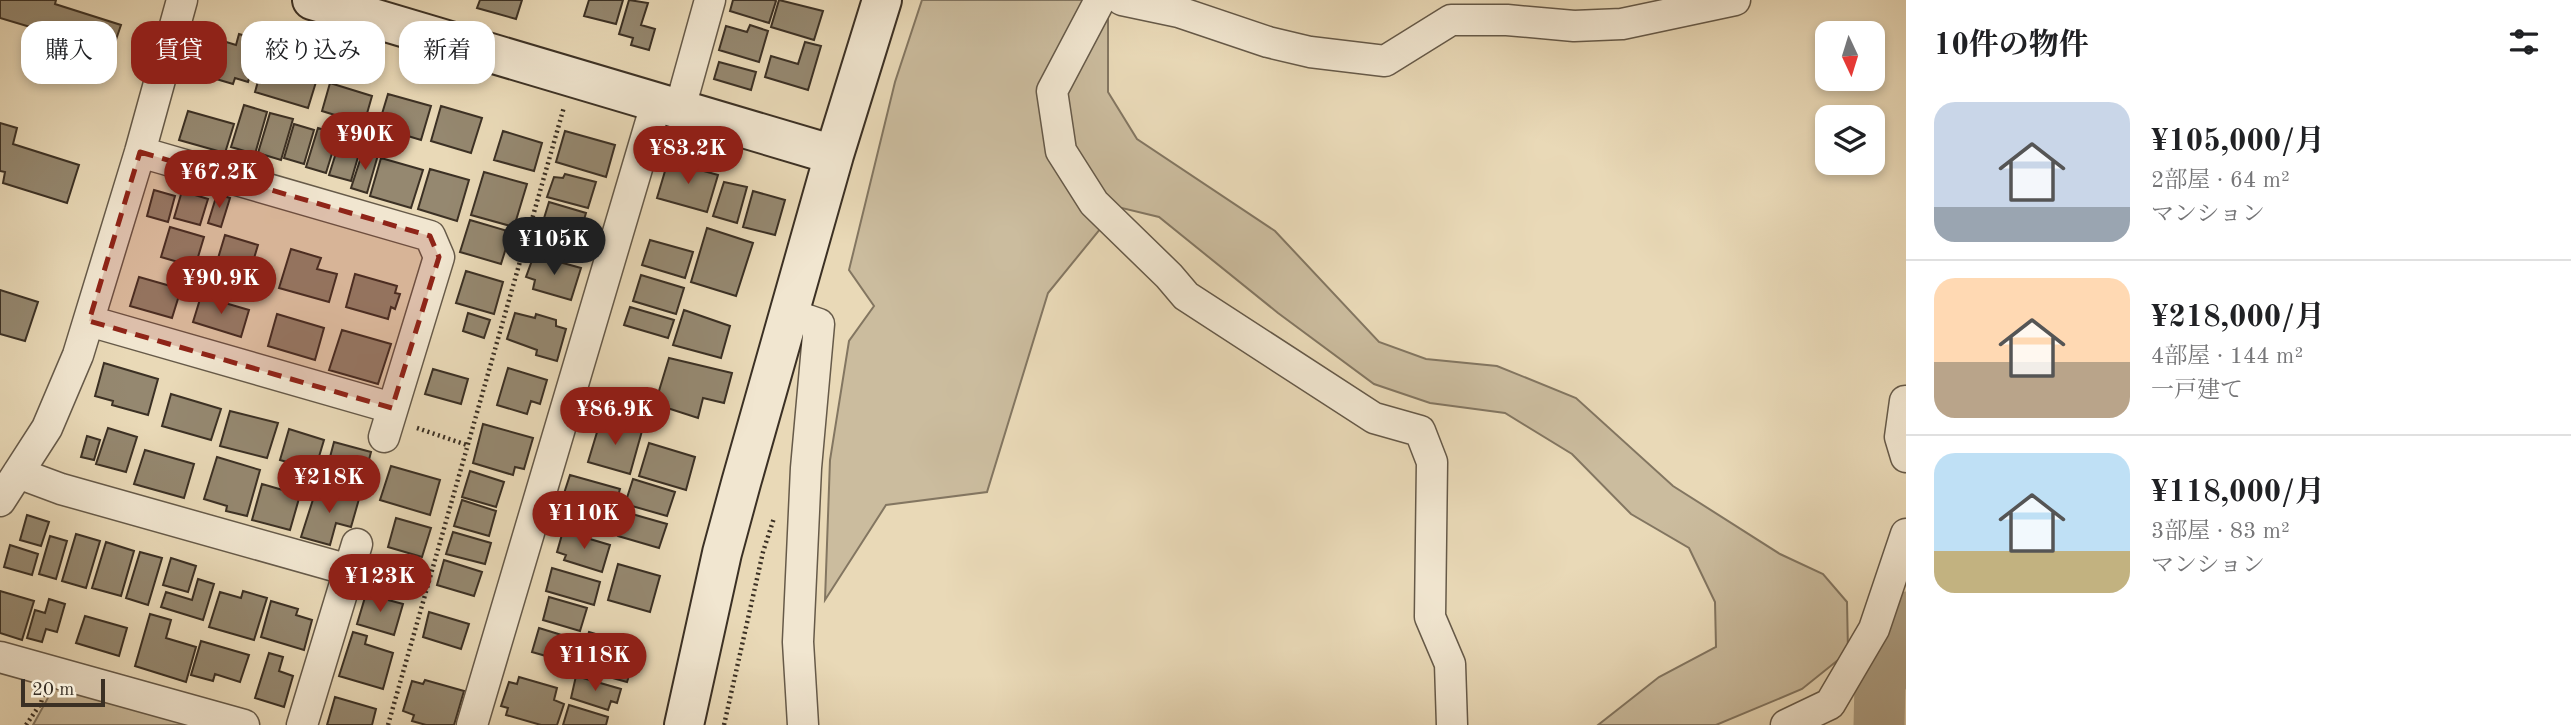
<!DOCTYPE html>
<html lang="ja">
<head>
<meta charset="utf-8">
<style>
	:root { --surface:#fff; --page:#f2f2f2; --text:#202124; --muted:#757577; --line:#e0e0e0; --accent:#8f2418 }
	body { margin:0; font-family:"Old Standard TT","Noto Serif JP",serif; background:var(--page); color:var(--text); height:100vh; display:flex; flex-direction:column; font-size:26px; white-space:nowrap }
	* { box-sizing:border-box; margin:0 }
	p { font-size:23px; color:var(--muted) }
	.icon { flex:none; width:38px; height:38px; fill:none; stroke:currentColor; stroke-width:2; stroke-linecap:round; stroke-linejoin:round }
	.map { position:relative; flex:1; overflow:hidden }
	.sheet { display:flex; flex-direction:column; background:var(--surface); width:665px }
	.sheet>* { flex:none }
	.top-card { position:absolute; left:21px; top:21px; width:665px; height:63px; display:flex; gap:14px }
	.needle { width:46px; rotate:176deg }
	.tools { position:absolute; left:1815px; top:21px; display:grid; gap:14px }
	.tools a { display:grid; place-items:center; width:70px; height:70px; border-radius:14px; background:var(--surface); box-shadow:0 4px 10px #0003; font-size:35px }
	.scale { position:absolute; left:21px; bottom:18px; width:84px; box-sizing:border-box; padding-left:7px; border:4px solid #3b3024; border-top:0; font-size:19px; line-height:24px; white-space:nowrap; color:#3b3024; -webkit-text-stroke:5px #f1e6d0; paint-order:stroke }
	.price { position:absolute; translate:-50% -60px; padding:0 16px; border-radius:24px; background:var(--accent); color:#fff; font-size:23px; line-height:46px; filter:drop-shadow(0 2px 4px #0008) }
	.price::after { content:''; position:absolute; left:50%; top:42px; width:21px; height:16px; margin-left:-10px; background:inherit; clip-path:polygon(0 0,100% 0,50% 100%) }
	.price.on { background:#222; color:#fff }
	ul { padding:0; list-style:none }
	li { display:flex; align-items:center; gap:21px; height:175px; padding:0 28px }
	li+li { border-top:2px solid var(--line) }
	li span { display:grid; place-items:center; flex:none; width:196px; height:140px; border-radius:21px; color:#555 }
	li>.icon { margin-inline-start:auto }
	span .icon { width:84px; height:84px; fill:#fffc; stroke-width:1 }
	li b { font-size:30px }
	h2 { display:flex; justify-content:space-between; align-items:center; height:84px; padding:0 28px; font-size:30px }
	.pill { padding:0 24px; border-radius:21px; background:var(--surface); box-shadow:0 4px 10px #0003; font-size:24px; line-height:63px }
	.pill.on { background:var(--accent); color:#fff }
	main { display:flex; flex:1; min-height:0 }
	.map>svg:first-child { display:block }
</style>
</head>
<body>
<main>
<div class="map">
<svg width="1906" height="725" viewBox="0 0 1906 725">
	<rect width="100%" height="100%" fill="#e9d9b7"/>
	<filter id="stains"><feTurbulence type="fractalNoise" baseFrequency=".00286" numOctaves="4"/><feColorMatrix values="0 0 0 0 .2 0 0 0 0 .09 0 0 0 0 .02 0 0 0 .5 -.17"/></filter>
	<radialGradient id="worn" r=".72"><stop offset=".6" stop-color="#630" stop-opacity="0"/><stop offset="1" stop-color="#630" stop-opacity=".3"/></radialGradient>
	<!-- green -->
	<path fill="#cbbc9e" stroke="#837661" stroke-width="2" d="M922,0H1108V92L1137,139L1275,231L1379,342L1426,359L1497,366L1576,398L1673,486L1780,554L1823,574L1847,602L1848,652L1802,689L1716,725H1598L1659,677L1716,647L1715,602L1689,548L1631,514L1572,454L1505,413L1430,403L1374,384L1278,313L1159,217L1118,207L1048,293L987,492L886,505L825,600L830,460L849,341L874,306L849,270L895,82Z
		M52,684L196,725H33L49,696Z"/>
	<g fill="none" stroke-linecap="round" stroke-linejoin="round">
		<!-- river -->
		<path stroke="#aea085" stroke-width="51" d="M1879,725L1880,685L1906,617"/>
	</g>
	<!-- building -->
	<path fill="#958870" stroke="#3b3024" stroke-width="2" d="M0,0H56L55,4L121,25L108,63L44,43L47,32L0,18Z
		M480,0H522L516,19L477,8Z
		M589,0H623L616,24L584,16Z
		M629,0L648,3L641,25L655,29L649,50L631,45L633,38L619,34Z
		M733,0H774L776,1L769,23L730,11Z
		M779,0L823,11L814,40L771,27Z
		M750,25L768,31L759,62L719,50L726,26L747,32Z
		M200,34L236,45L239,34L260,40L248,82L235,78L233,84L189,71Z
		M805,42L821,46L808,90L765,77L771,56L798,64Z
		M268,46L296,54L290,75L316,82L308,108L255,92Z
		M719,62L756,72L751,90L714,79Z
		M330,83L372,96L364,124L322,111Z
		M388,94L431,106L421,140L378,127Z
		M244,105L267,112L255,154L231,147Z
		M441,106L482,118L471,153L431,141Z
		M188,111L234,124L225,153L179,140Z
		M270,113L293,119L281,160L258,153Z
		M0,123L17,128L13,144L79,165L67,203L3,183L5,172L0,171Z
		M294,124L314,130L304,164L284,158Z
		M318,128L338,134L326,173L306,167Z
		M503,131L542,143L534,171L494,160Z
		M565,131L615,145L606,177L556,162Z
		M342,134L363,140L351,181L329,175Z
		M363,151L378,155L367,193L351,188Z
		M381,158L423,170L411,208L370,196Z
		M668,161L718,175L707,212L657,198Z
		M430,169L469,180L457,221L418,209Z
		M484,172L527,184L514,227L471,215Z
		M565,174L596,182L588,208L547,197L554,177L563,178Z
		M724,182L747,187L737,223L713,216Z
		M154,190L175,196L168,222L147,216Z
		M182,191L208,199L200,225L174,218Z
		M753,191L785,200L775,235L743,227Z
		M217,194L230,198L221,227L208,223Z
		M549,202L586,213L578,239L541,228Z
		M470,220L511,232L501,264L460,252Z
		M170,227L204,237L195,267L161,257Z
		M707,228L753,243L736,296L691,282Z
		M225,235L258,245L249,275L216,265Z
		M650,240L693,252L685,278L642,265Z
		M291,249L321,258L317,269L337,274L329,302L279,288Z
		M534,255L581,268L571,300L533,289L535,280L526,277Z
		M466,271L503,282L494,314L456,303Z
		M355,274L397,286L395,293L400,294L395,309L391,307L388,319L346,307Z
		M641,275L684,288L676,314L633,301Z
		M139,277L181,289L172,318L130,306Z
		M0,290L38,302L25,341L0,334Z
		M201,296L249,310L241,337L193,322Z
		M630,307L674,320L668,338L624,325Z
		M684,310L730,326L721,358L673,345Z
		M468,313L490,320L484,338L463,331Z
		M515,313L535,318L536,314L556,320V326L566,329L557,361L536,355L537,350L507,339Z
		M277,314L324,328L315,360L268,346Z
		M342,330L391,344L378,384L329,370Z
		M669,358L732,373L724,403L703,398L698,418L655,404Z
		M104,363L158,379L148,415L112,405L113,401L95,396Z
		M508,368L547,380L540,404L531,401L527,414L497,405Z
		M433,369L468,379L461,404L425,394Z
		M171,394L221,409L211,440L162,426Z
		M230,411L278,423L267,458L220,446Z
		M601,419L642,431L630,474L588,462Z
		M483,424L533,438L524,469L515,467L513,475L473,463Z
		M108,428L137,437L126,472L96,464Z
		M289,429L324,440L315,470L280,460Z
		M87,436L100,440L94,460L81,457Z
		M334,442L371,452L362,487L325,476Z
		M649,443L695,457L686,490L639,476Z
		M145,450L194,464L184,498L134,484Z
		M217,457L260,470L247,516L226,511L227,506L204,499Z
		M391,466L440,480L430,515L380,500Z
		M470,471L504,482L496,507L462,497Z
		M570,475L620,489L608,530L557,515Z
		M633,479L675,492L667,516L625,504Z
		M262,484L300,495L290,530L252,520Z
		M317,487L359,499L351,527L336,523L330,545L301,537Z
		M462,500L496,511L489,536L454,526Z
		M625,512L667,524L659,548L618,536Z
		M27,515L49,522L41,546L20,540Z
		M396,518L431,528L422,557L388,547Z
		M563,531L610,545L602,572L564,560L566,555L557,552Z
		M453,532L491,543L485,564L446,554Z
		M76,534L100,541L86,588L62,581Z
		M50,536L67,541L56,579L39,574Z
		M106,542L134,551L121,596L92,588Z
		M10,545L38,554L32,575L4,567Z
		M140,552L162,558L148,605L126,598Z
		M384,557L419,567L410,598L375,587Z
		M171,558L196,566L188,592L163,585Z
		M444,560L482,572L474,596L437,585Z
		M618,564L660,576L650,612L608,600Z
		M552,568L600,582L594,605L546,591Z
		M198,579L214,584L203,620L161,607L166,592L192,600Z
		M0,591L34,601L22,640L0,633Z
		M243,591L267,598L254,640L209,627L220,592L241,598Z
		M366,594L403,604L394,635L357,624Z
		M549,597L587,608L580,631L543,620Z
		M49,599L65,604L57,632L46,629L42,642L27,638L35,610L45,613Z
		M271,601L298,609L296,615L312,620L304,650L261,637Z
		M429,612L469,624L461,649L423,637Z
		M150,614L171,620L166,638L196,647L186,682L135,666Z
		M85,616L127,628L119,656L76,643Z
		M539,628L581,641L574,664L532,652Z
		M353,632L367,636L365,644L393,653L383,689L339,676Z
		M589,632L638,647L627,682L577,668Z
		M201,641L249,655L240,682L215,674L213,681L191,675Z
		M269,653L283,657L279,671L293,676L284,707L255,698Z
		M576,676L621,689L617,703L611,701L608,710L571,698Z
		M519,677L557,688L554,700L564,704L557,725H541L506,715L508,708L501,706L509,682L517,684Z
		M425,680L464,691L454,725H426L412,721L414,715L403,711L412,681L423,684Z
		M335,697L376,709L372,725H327Z
		M569,705L608,717L606,725H563Z"/>
	<g fill="none" stroke-linecap="round" stroke-linejoin="round">
		<defs>
			<path id="street" d="M1100,0L1052,91L1061,151L1094,203L1169,276L1186,296L1374,418L1420,431L1432,462L1430,617L1450,664L1452,725
				M1122,0L1179,12L1268,42L1310,52L1385,61L1451,20H1507L1574,26L1622,24L1735,0
				M680,108L710,0
				M140,152L430,236L439,257L384,437
				M790,314L819,324L806,468L798,642L803,725
				M89,321L392,408
				M1905,401L1900,437L1906,457
				M18,473L61,489L349,570
				M0,501L47,428L78,355L140,152L182,0
				M0,657L244,725
				M302,725L357,544
				M472,725L657,101
				M1786,725L1830,704L1874,629L1906,534"/>
			<path id="secondary" d="M312,0L834,155
				M684,725L722,553L741,483L834,155L882,0"/>
		</defs>
		<!-- street casing -->
		<use href="#street" stroke="#665a49" stroke-width="33"/>
		<!-- secondary casing -->
		<use href="#secondary" stroke="#3b3024" stroke-width="42"/>
		<!-- path -->
		<path stroke="#3b3024" stroke-width="4.5" stroke-dasharray="2 3.5" stroke-linecap="butt" d="M417,428L467,445
			M26,725L41,703L43,695
			M388,725L564,107
			M724,725L763,552L774,518"/>
		<!-- street -->
		<use href="#street" stroke="#f1e6d0" stroke-width="30"/>
		<!-- secondary -->
		<use href="#secondary" stroke="#f1e6d0" stroke-width="38"/>
	</g>
	<!-- marked area -->
	<path fill="#8f2418" fill-opacity="0.2" stroke="#8f2418" stroke-width="5" stroke-dasharray="14 9" stroke-linejoin="round" d="M140,152L430,236L439,257L392,408L89,321Z"/>
	<rect width="100%" height="100%" filter="url(#stains)"/>
	<rect width="100%" height="100%" fill="url(#worn)"/>
</svg>
<div class="tools">
<a><svg class="needle" viewBox="-14 -14 28 28"><path d="M0-13l5 13h-10z" fill="#e53935"/><path d="M0 13l5-13h-10z" fill="#757577"/></svg></a>
<a><svg class="icon" aria-label="layers" viewBox="0 0 24 24"><path d="M12 4l9 5-9 5-9-5zM3 14l9 5 9-5"/></svg></a>
</div>
<div class="scale">20 m</div>
<b class="price" style="left:365px;top:172px">¥90K</b>
<b class="price" style="left:688px;top:186px">¥83.2K</b>
<b class="price" style="left:219px;top:210px">¥67.2K</b>
<b class="price on" style="left:554px;top:277px">¥105K</b>
<b class="price" style="left:221px;top:316px">¥90.9K</b>
<b class="price" style="left:615px;top:447px">¥86.9K</b>
<b class="price" style="left:329px;top:515px">¥218K</b>
<b class="price" style="left:584px;top:551px">¥110K</b>
<b class="price" style="left:380px;top:614px">¥123K</b>
<b class="price" style="left:595px;top:693px">¥118K</b>
<div class="top-card">
<a class="pill">購入</a>
<a class="pill on">賃貸</a>
<a class="pill">絞り込み</a>
<a class="pill">新着</a>
</div>
</div>
<section class="sheet">
<h2>10件の物件<svg class="icon" aria-label="filters" viewBox="0 0 24 24"><path d="M4 7h16M4 17h16"/><circle cx="9" cy="7" r="2"/><circle cx="15" cy="17" r="2"/></svg></h2>
<ul>
<li><span style="background:linear-gradient(#c9d6e8 75%,#9aa5b1 0)"><svg class="icon" aria-label="home" viewBox="0 0 24 24"><path d="M3 11l9-7 9 7M6 9v11h12V9"/></svg></span><div><b>¥105,000/月</b><p>2部屋 · 64 m²</p><p>マンション</p></div></li>
<li><span style="background:linear-gradient(#ffd9b3 60%,#b9a48a 0)"><svg class="icon" aria-label="home" viewBox="0 0 24 24"><path d="M3 11l9-7 9 7M6 9v11h12V9"/></svg></span><div><b>¥218,000/月</b><p>4部屋 · 144 m²</p><p>一戸建て</p></div></li>
<li><span style="background:linear-gradient(#bfe0f5 70%,#c2b280 0)"><svg class="icon" aria-label="home" viewBox="0 0 24 24"><path d="M3 11l9-7 9 7M6 9v11h12V9"/></svg></span><div><b>¥118,000/月</b><p>3部屋 · 83 m²</p><p>マンション</p></div></li>
</ul>
</section>
</main>
</body>
</html>
